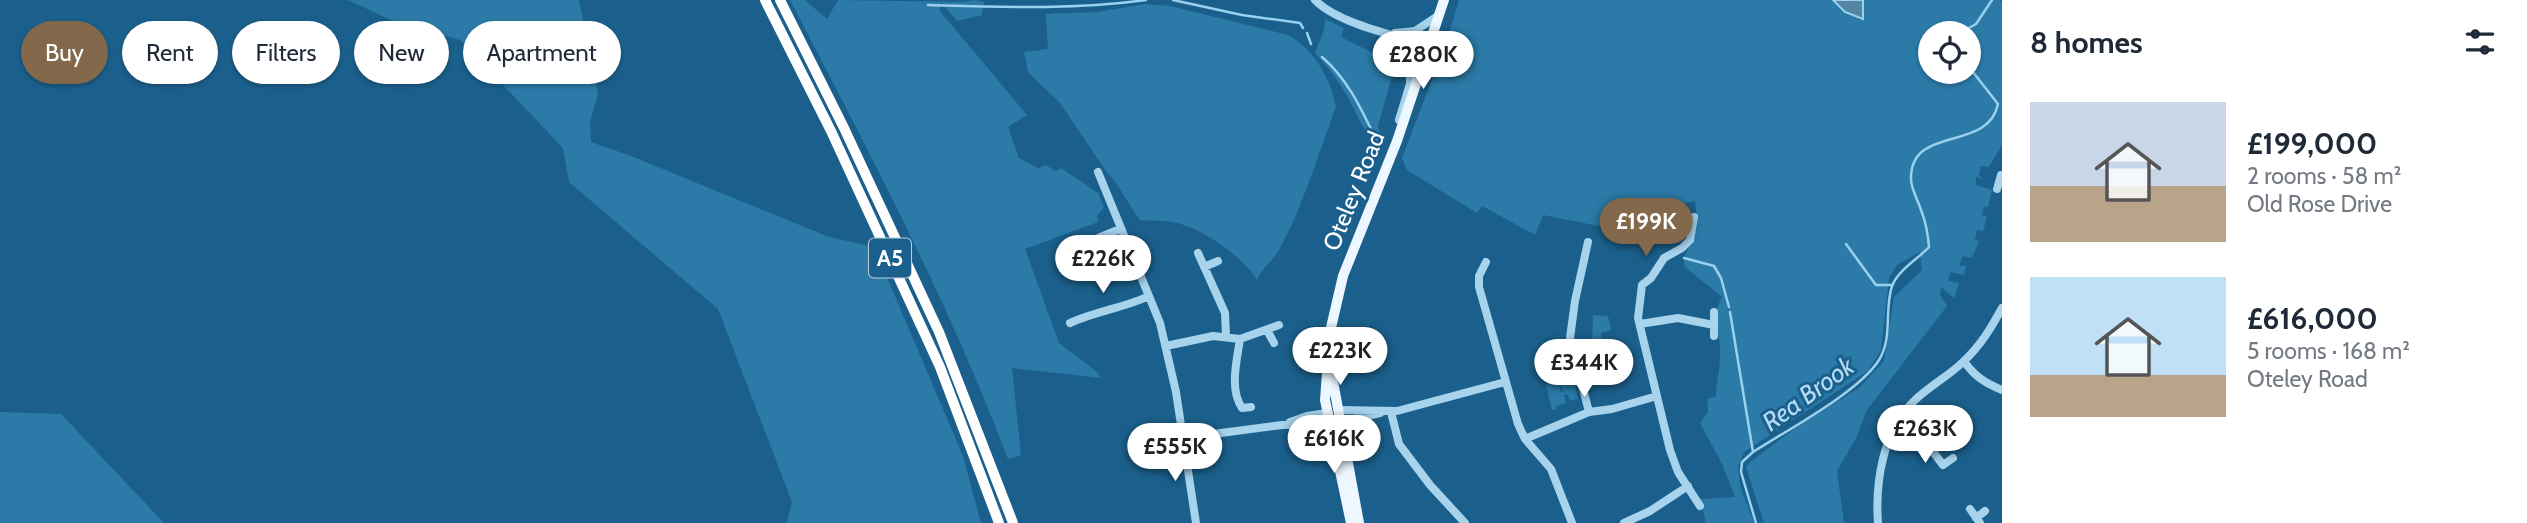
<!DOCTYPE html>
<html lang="en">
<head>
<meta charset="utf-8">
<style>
	:root { --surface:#fff; --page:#f6f6f7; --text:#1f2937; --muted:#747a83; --accent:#83684b }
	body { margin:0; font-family:Cabin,sans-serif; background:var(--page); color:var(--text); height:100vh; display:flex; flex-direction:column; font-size:26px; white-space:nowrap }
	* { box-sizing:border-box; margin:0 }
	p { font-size:23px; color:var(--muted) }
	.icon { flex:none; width:38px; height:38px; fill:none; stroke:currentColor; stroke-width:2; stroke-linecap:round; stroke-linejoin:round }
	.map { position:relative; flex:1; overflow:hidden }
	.side { display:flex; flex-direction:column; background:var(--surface); width:525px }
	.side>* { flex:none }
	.top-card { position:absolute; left:21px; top:21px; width:665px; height:63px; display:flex; gap:14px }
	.tools { position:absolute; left:1918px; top:21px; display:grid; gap:14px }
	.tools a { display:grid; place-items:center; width:63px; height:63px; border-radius:50%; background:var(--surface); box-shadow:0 2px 5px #0004; font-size:35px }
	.price { position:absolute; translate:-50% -60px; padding:0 16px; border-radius:24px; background:#fff; color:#222; font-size:23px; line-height:46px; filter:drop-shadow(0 2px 4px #0008) }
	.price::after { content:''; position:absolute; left:50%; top:42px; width:21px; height:16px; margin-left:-10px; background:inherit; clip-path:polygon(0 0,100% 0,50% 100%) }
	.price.on { background:var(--accent); color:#fff }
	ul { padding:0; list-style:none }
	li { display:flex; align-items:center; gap:21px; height:175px; padding:0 28px }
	li span { display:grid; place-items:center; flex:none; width:196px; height:140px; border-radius:0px; color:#555 }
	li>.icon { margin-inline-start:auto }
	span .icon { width:84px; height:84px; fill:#fffc; stroke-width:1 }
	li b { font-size:30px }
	h2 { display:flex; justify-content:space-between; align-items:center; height:84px; padding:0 28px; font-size:30px }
	.tag { padding:0 24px; border-radius:32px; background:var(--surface); box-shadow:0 2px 5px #0004; font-size:24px; line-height:63px }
	.tag.on { background:var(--accent); color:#fff }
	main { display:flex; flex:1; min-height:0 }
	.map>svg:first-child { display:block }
</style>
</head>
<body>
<main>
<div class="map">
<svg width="2002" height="523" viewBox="0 0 2002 523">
	<rect width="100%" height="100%" fill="#1b608c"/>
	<!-- green -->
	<path fill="#2b7aa8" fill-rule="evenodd" d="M348,0H579L598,94L590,122L591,142L631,156L829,237L874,247L963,456L981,523H787L792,502L718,309L569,182L563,148L460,40L391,20Z
		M790,0H805L827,19L838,0L963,2L975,0L984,2L982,15L957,21L941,2L939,10L1027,115L1008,127L1019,158L1038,168L1046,165L1055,171L1061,168L1098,193L1104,208L1097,215L1098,222L1025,249L1059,343L1096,371L1101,378L1012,368L1021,455L1008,459C948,300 868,150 790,0Z
		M1459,0H2000L2002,2V145C1997,153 1992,162 1989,167L1981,166L1979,175L1984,179L1976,177V185L1992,190L1988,207L1984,206L1982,215L1987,217L1983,231L1977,230L1975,240L1979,241L1972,258L1963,256L1959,266H1966L1964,275L1950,272L1948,281L1959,283L1954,298L1941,287L1940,295L1947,306L1867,410L1856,438L1837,471L1844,523H1764L1746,467L1750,462L1798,426L1859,388L1884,361L1894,297L1922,270L1920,252L1897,265L1889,278L1881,350L1868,371L1744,452L1738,467L1740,486L1754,523H1706L1700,499L1735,497L1722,464L1700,423L1708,412L1707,399L1716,396C1716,383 1720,370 1720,357C1722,337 1710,317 1722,297L1685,267C1681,253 1692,247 1694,235C1697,223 1697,212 1695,201L1658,210L1639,234L1543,215L1535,235L1482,206L1477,213L1407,170L1402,158L1446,43ZM1930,33H1969V72H1930Z
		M1145,4L1170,6L1288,35C1313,48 1332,80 1336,107C1319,152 1302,209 1279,250C1272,262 1263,266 1257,280C1243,256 1200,227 1173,222C1162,220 1150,221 1140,220C1132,210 1115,178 1108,174L1060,103L1028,72L1024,52L1048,49L1046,14L1098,12Z
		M1325,19L1344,28L1341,37L1383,58L1391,65L1392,76L1378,126L1384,142L1380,151C1363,134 1356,109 1343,89C1335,76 1325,64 1315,53L1324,30Z
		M1593,315L1608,316L1611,330L1601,333V344L1592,347Z
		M1574,377L1578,399L1570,401L1568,395H1564L1566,403L1556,406V409L1552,410L1546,385L1558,382L1561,392L1567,390L1562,391L1559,381Z
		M0,412L61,414L164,523H0Z"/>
	<!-- water -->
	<path fill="#5485a3" stroke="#9ad1ef" stroke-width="2" d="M1833,0H1863V19L1845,12Z"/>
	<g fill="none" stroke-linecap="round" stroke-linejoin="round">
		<!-- stream -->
		<path stroke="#9ad1ef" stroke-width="2.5" d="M1173,0L1242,15L1300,23L1303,28
			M928,5C1000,7 1074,10 1146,0
			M1307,33L1311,44
			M1960,33L1976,24L1992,0
			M1322,57C1350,81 1364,115 1380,148
			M1846,244L1876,285H1892
			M1684,258L1714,266L1721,278L1729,307
			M1730,312L1753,452
			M1756,523L1741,472L1742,462L1753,452C1787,430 1859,392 1879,360C1893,337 1884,310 1892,286C1898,270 1918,259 1929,247C1928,235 1926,222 1921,210C1918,200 1911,189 1911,179C1910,124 1988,153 1998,104L1969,67"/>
		<!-- minor -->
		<path stroke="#a7d3ed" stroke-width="8" d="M1315,0C1338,24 1398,36 1429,46
			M1395,33L1415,31L1439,15
			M1401,45L1427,55
			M1399,120L1410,84V73L1401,46
			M1098,172L1160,323L1176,392L1196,523
			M1997,189L2001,175
			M1694,217L1690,240L1682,248L1664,258L1651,278L1642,285L1638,318L1670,450L1678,472L1700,506
			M1588,242L1575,301L1570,338L1589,412
			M1198,253L1225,313L1226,336
			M1486,262L1479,276V287L1518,424L1525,439L1551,469L1572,523
			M1204,267L1218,261
			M1079,272L1073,255L1076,247L1120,229
			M1070,323C1096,311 1124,308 1149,296
			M1640,324L1678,318L1714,325
			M1267,330L1274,343
			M1714,336V312
			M1240,339C1237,360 1229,389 1242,408L1251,407
			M1166,346L1213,336L1240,339L1279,325
			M1964,361C1974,376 1985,383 2002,390
			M1338,410L1397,411L1505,382
			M1391,412L1399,444L1430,485L1465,523
			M1900,420L1919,433L1943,465L1953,458
			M1290,422L1307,416L1327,413
			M1342,422L1380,413
			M1183,438L1282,425L1329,424
			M1525,439L1589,412L1612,409L1657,396
			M1970,509L1980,523
			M1976,518L1985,511
			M1624,523L1650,511L1688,486
			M1878,523C1875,482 1883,432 1913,402C1929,386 1949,376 1964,361C1981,345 1991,328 2002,308"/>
		<!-- major -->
		<path stroke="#edf7ff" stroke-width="10" d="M1330,365L1359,523
			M1351,523L1325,400L1330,332L1343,276L1397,141L1444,0"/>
		<!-- highway -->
		<path stroke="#fff" stroke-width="10" d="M765,0L831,131L940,367L999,523
			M780,0L844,128L939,332L1013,523"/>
	</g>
	<g text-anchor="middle" stroke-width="6" stroke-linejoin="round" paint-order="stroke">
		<!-- shield labels -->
		<rect fill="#1b608c" stroke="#bbcfdc" stroke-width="2" x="869" y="238.5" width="42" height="39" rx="5"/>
		<g font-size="23" font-weight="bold" fill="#fff">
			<text x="890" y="266">A5</text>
		</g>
		<!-- street labels -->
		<g font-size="24" fill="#fff" stroke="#1b608c">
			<text transform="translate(1354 191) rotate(-68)" y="8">Oteley Road</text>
		</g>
		<!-- water labels -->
		<g font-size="26" font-style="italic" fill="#b3dcf4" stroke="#1b608c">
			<text transform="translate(1808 394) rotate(-36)" y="9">Rea Brook</text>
		</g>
	</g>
</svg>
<div class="tools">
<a><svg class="icon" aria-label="locate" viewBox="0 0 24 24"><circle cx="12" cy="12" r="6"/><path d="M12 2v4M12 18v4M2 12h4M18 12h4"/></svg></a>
</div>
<b class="price" style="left:1423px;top:91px">£280K</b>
<b class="price on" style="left:1646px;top:258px">£199K</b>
<b class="price" style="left:1103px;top:295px">£226K</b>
<b class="price" style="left:1340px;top:387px">£223K</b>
<b class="price" style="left:1584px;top:399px">£344K</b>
<b class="price" style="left:1925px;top:465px">£263K</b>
<b class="price" style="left:1334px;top:475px">£616K</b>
<b class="price" style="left:1175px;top:483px">£555K</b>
<div class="top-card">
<a class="tag on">Buy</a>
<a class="tag">Rent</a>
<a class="tag">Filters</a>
<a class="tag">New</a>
<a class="tag">Apartment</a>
</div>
</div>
<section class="side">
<h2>8 homes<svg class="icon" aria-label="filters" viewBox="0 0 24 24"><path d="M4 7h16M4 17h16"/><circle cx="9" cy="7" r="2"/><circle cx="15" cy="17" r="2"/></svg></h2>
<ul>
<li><span style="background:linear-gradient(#c9d6e8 60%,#b9a48a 0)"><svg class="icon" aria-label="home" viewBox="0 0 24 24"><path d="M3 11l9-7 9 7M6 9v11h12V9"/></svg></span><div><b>£199,000</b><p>2 rooms · 58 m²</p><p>Old Rose Drive</p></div></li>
<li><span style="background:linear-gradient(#bfe0f5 70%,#b9a48a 0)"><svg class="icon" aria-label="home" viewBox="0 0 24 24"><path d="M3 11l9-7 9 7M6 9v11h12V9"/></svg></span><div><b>£616,000</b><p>5 rooms · 168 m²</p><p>Oteley Road</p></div></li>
</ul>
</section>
</main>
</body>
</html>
